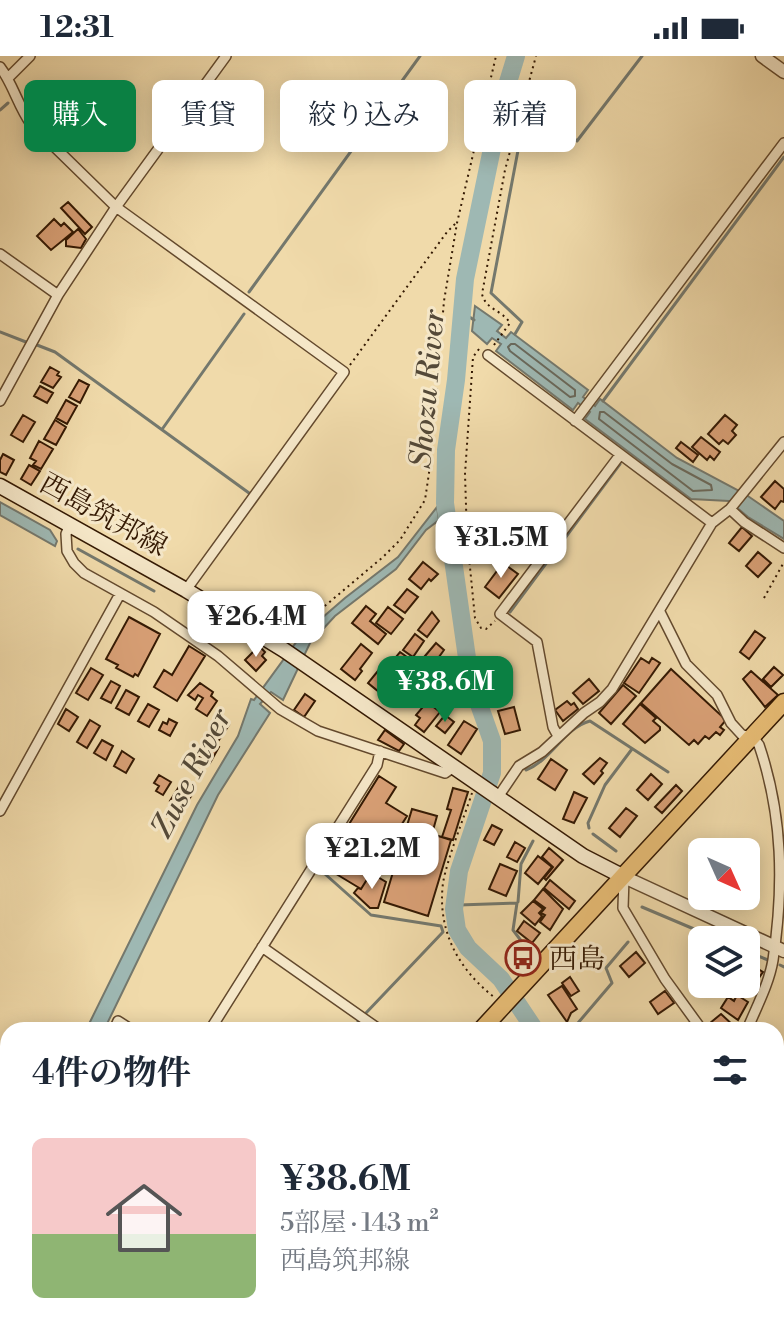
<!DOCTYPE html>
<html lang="ja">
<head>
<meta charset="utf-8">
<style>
	:root { --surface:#fff; --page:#f6f6f7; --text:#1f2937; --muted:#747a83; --accent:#0b8043 }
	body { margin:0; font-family:"Libre Bodoni","Noto Serif JP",serif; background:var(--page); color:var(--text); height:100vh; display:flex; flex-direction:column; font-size:30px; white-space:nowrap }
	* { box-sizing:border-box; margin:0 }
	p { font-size:26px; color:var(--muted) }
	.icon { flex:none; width:44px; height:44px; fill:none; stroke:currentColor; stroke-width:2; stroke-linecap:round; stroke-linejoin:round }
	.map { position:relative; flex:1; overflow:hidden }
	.panel { position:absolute; left:0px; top:966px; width:784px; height:314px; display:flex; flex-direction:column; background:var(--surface); border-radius:24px 24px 0 0; box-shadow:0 4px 20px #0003 }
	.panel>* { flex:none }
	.top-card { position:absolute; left:24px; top:24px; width:736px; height:72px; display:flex; gap:16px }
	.needle { width:52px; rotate:135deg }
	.buttons { position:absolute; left:688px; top:782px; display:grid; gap:16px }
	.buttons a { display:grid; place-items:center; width:72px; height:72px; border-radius:12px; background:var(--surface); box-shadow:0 4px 20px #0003; font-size:40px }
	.price { position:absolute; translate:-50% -68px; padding:0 18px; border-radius:16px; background:#fff; color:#222; font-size:26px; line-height:52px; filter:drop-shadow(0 2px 4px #0008) }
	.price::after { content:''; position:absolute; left:50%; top:48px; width:24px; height:18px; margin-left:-12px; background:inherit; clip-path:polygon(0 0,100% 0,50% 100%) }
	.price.selected { background:var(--accent); color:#fff }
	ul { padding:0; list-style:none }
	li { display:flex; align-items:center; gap:24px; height:200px; padding:0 32px }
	li span { display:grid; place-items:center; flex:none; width:224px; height:160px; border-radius:12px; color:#555 }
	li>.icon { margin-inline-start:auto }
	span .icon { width:96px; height:96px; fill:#fffc; stroke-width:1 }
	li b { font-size:34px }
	h2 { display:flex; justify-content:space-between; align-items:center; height:96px; padding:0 32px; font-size:34px }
	.pill { padding:0 28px; border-radius:12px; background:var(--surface); box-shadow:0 4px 20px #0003; font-size:28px; line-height:72px }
	.pill.selected { background:var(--accent); color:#fff }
	.status { display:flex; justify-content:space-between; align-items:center; height:56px; padding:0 40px; background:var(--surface); direction:ltr }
	.status svg { height:22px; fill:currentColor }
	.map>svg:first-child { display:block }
</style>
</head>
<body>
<div class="status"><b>12:31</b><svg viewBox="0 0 49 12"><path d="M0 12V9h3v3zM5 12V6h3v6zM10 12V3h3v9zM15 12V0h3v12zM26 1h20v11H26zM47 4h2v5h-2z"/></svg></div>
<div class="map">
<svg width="784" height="1279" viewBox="0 0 784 1279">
	<rect width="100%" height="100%" fill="#f0daaa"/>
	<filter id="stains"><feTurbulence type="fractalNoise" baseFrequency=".0025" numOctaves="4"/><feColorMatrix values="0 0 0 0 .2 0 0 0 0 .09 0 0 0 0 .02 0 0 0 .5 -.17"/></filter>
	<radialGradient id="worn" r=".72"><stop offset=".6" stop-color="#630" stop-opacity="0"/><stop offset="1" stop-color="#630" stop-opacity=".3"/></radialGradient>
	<!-- water -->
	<path fill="#9eb8b3" stroke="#74786d" stroke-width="2" d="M475,250L502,269L497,275L506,282L511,276L588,334L583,341L595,350L600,343L677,402L745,438L784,465V483L748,461L729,445L691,443L585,363L590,356L578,347L573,354L496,295L501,288L492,282L487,288L472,275Z
		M0,446L50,474L57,485L55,490L0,459Z
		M437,451L439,464L426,474L396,513L335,560L310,587L283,644L271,636L260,648L270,657L218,739L104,974H86L197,749L238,680L251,643L254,644L300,581L345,542L398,501Z"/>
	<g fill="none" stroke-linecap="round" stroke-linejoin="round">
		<!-- shore -->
		<path stroke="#69685b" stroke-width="2" d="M511,288H515L575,334V340L570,341L510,295L508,291Z
			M600,356H604L672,408L711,429L712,434L693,435L599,363Z"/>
		<!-- stream -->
		<path stroke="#74786d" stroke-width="3" d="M0,54L8,47
			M249,236L420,0
			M462,256L474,264
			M0,276L26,286
			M515,278L522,266L491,237L527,47L577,85L642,0
			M37,289L55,296L249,437
			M603,345L784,101
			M163,372L244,258
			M78,493L154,535
			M510,556L620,408
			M526,714C552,704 564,672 590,665L668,716
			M589,772L588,767L605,729L632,693
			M593,778L616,795
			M316,810L371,859L441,870L443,876L365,958
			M518,846L521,808L533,785
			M642,851L720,884
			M454,853L459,849L517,847L513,874L528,894
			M746,895L768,904
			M780,909L784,911
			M351,974L359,965
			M572,974L612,927L606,912L628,886
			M0,998L8,1003
			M776,1137L784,1143
			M776,1261L784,1253
			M760,1276L764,1272"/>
		<!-- river -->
		<path stroke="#9eb8b3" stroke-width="18" d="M516,0L501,49L465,223L456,324L446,394L445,447L470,623L492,685V717L459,815L454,853L457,874L468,892L501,923L535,974
			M722,1272L727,1279"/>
	</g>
	<!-- building -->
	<path fill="#d9a076" stroke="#341903" stroke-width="2" d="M72,41L86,55L78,63L69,55L67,57L61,51Z
		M68,146L92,171L85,178L61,152Z
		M54,163L61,170L64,167L73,176L51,194L37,180Z
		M78,173L86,183L81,192L66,190V184Z
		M50,311L59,316L57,319L61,321L53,332L41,326Z
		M79,324L89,329L80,347L69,341Z
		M40,330L53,337L47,347L34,340Z
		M66,344L77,350L67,368L56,362Z
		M23,359L35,366L23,386L11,379Z
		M725,359L737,369L732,375L736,379L728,388L723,384L719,388L708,378Z
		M55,364L66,371L56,389L44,383Z
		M701,381L720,396L714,404L710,400L707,404L692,391Z
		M39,385L53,393L41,413L33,409L36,405L30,402Z
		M681,386L698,399L693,406L676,392Z
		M3,398L14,404L6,419L0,416V404Z
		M29,409L40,415L31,429L21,423Z
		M775,425L784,433V446L781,445L775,453L761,441Z
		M742,471L752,480L739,495L729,487Z
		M508,486L525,500L521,505L518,503L516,506L501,494Z
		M758,496L771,507L758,521L746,510Z
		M423,506L438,518L431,525L429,523L421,533L409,523Z
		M503,507L518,518L499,542L485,531Z
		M407,533L418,541L405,557L394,549Z
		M366,550L376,558L370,565L386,578L378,588L352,567Z
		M388,551L403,563L391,578L376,567Z
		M432,556L439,565L427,581L418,574Z
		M129,561L160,578L138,620L135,618L133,621L116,612L118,609L106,603Z
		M755,575L765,582L749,603L740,596Z
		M415,578L424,585L413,601L403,594Z
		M436,587L444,594L439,601L442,604L437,610L425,600Z
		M361,588L372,597L360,613L362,615L355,624L341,613Z
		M189,590L205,600L177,645L154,631L164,614L172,619Z
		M259,590L265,596L262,600L266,604L256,615L245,604Z
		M400,596L411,604L402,615L391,607Z
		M641,602L649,607L652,602L660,607L639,637L624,627Z
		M382,610L398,623L384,640L368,627Z
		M418,611L428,619L419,630L409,621Z
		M774,611L783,619L771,631L763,623Z
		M91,612L103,619L88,644L76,637Z
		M671,613L726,664L720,671L724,674L720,679L716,676L709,683L705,680L698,688L694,684L689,689L641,647Z
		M751,615L778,639L765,651L743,623Z
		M447,623L457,631L443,647L434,639Z
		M589,623L599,635L583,648L573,637Z
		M111,625L120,630L111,647L101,642Z
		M200,627L213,636L211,640L217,645L207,660L196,653L203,642L198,639L195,644L188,639Z
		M623,629L636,640L611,668L599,657Z
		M126,634L139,641L129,659L116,652Z
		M305,638L315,645L304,661L294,654Z
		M567,645L571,649L574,647L578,653L563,665L555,654Z
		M427,646L440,656L424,676L415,669L420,662L416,659Z
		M148,648L159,654L149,671L138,665Z
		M640,648L656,662L653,665L660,671V674L645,687L623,668Z
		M514,651L520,674L505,678L498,655Z
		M66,653L78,661L69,675L58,668Z
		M445,659L454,666L445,677L436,670Z
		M217,662L229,669L219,684L208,677Z
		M169,663L177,667L170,680L159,674L163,666L167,668Z
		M90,664L100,670L87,692L77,686Z
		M464,665L477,673L461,698L448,689Z
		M385,674L404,688L399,695L378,684Z
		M102,684L113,690L106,704L94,697Z
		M206,684L219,691L210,707L196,699Z
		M122,695L134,703L126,717L114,710Z
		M600,702L607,707L601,715L603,717L594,728L583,718Z
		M551,703L567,714L555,734L538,723Z
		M651,718L662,728L648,744L637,734Z
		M159,719L171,726L163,739L156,735L159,730L154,727Z
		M379,720L396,731L386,747L407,760L361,833L323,810Z
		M180,729L193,737L183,753L170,745Z
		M676,729L682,735L662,757L655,751Z
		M453,732L468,736L453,784L442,781L451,754L447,753Z
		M574,736L587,742L574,767L563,763Z
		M626,752L637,760L620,781L609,772Z
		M412,753L437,760L432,778L451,784L428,860L384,846Z
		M492,769L502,774L494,789L484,784Z
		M515,786L525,792L517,806L507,801Z
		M549,792L563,804L546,824L544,822L553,811L542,801Z
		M538,800L552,811L538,828L525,817Z
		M500,808L517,815L506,840L489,833Z
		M371,817L386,826L378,852H370L354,837L358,832L361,833Z
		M550,824L575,845L569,853L544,832Z
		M543,833L563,853L550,874L540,866L545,859L541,857L545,852L534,844Z
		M533,845L543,853L539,857L542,860L535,869L521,857Z
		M524,865L540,877L532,887L517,875Z
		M636,896L645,907L629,921L620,910Z
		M750,908L763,916L747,939L737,932L740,928H746V914Z
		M570,921L579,935L571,940L562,927Z
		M562,930L577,953L571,957L567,966L548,939Z
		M665,935L674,947L658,958L650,946Z
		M737,939L748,946L738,964L721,952L728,941L734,945Z
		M721,958L735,971L732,974H706L704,972Z
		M780,1024L784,1027V1044L779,1050L776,1047V1029Z"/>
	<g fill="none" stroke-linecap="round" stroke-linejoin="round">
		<defs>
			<path id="minor" d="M0,11C13,28 18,50 31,68L116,151L58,239L0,345
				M8,22L30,0
				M0,198L58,239
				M488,299L712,467
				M575,365L784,87
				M730,453L744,466L784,492
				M70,468L66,478L67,495L74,507L84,517L154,556L218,600L280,653L318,675L445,717L455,710
				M186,534L344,316L116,151L226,0
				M660,556L686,608L717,639L731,667L742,679L753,681L759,689C783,760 784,830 773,904C769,928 756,952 747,974
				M558,680L553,671L537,586L500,558L620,399
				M498,741L519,710L542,696L584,657L600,646L612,633L712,467L730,453L784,386
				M0,755L120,538
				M624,821L623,852L665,923L702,974
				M262,891L380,974
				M114,974L118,965L132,974
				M210,974L377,709L380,695
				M0,1007L8,1012
				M776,1054L784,1062
				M0,1131L8,1115
				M2,1204L8,1191
				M111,1272L122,1279
				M652,1272L656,1279
				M708,1272L713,1279
				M96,1279L101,1272
				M612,1279L619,1272
				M681,1279L692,1272"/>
			<path id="tertiary" d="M762,0L784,16
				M624,821L784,895"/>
			<path id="secondary" d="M0,430L186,534L284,594L583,800L624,821"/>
			<path id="trunk" d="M481,974L784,646
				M200,1279L206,1272"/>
		</defs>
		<!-- minor casing -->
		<use href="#minor" stroke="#63492d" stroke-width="12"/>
		<!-- tertiary casing -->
		<use href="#tertiary" stroke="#63492d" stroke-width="15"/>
		<!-- secondary casing -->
		<use href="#secondary" stroke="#341903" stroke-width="17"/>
		<!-- trunk casing -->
		<use href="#trunk" stroke="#341903" stroke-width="19"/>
		<!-- path -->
		<path stroke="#341903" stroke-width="2" stroke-dasharray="2 4" stroke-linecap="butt" d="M494,289L510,267C502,254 486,254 482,238L505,114L536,0
			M479,293L473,301L465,418L467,481L475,562L481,572L486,573L495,565
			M350,309L447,176L456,167
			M764,542L784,506
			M288,581L383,501L400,484L425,444L429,417L444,245L457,167L496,0
			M472,737C464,762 447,803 443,827C437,874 458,913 494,941"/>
		<!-- minor -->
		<use href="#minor" stroke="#f5e7c8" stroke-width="9"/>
		<!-- tertiary -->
		<use href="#tertiary" stroke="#f5e7c8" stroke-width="12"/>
		<!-- secondary -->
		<use href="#secondary" stroke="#f5e7c8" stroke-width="14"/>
		<!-- trunk -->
		<use href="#trunk" stroke="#e8bd75" stroke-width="16"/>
	</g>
	<!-- icons -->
	<defs>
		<symbol id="bus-ring" viewBox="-11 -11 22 22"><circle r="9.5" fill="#f5e7c8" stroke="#8f2418" stroke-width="1.5"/><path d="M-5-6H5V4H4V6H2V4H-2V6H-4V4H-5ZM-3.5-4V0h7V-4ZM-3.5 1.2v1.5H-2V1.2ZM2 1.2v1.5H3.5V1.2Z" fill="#8f2418"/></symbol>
	</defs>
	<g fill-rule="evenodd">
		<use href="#bus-ring" x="503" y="882" width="40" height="40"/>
	</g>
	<g text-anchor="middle" stroke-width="6" stroke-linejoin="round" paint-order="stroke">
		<!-- street labels -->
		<g font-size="28" fill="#341903" stroke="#f5e7c8">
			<text transform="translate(104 458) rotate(29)" y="10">西島筑邦線</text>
		</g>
		<!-- poi labels -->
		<g font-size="28" fill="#341903" stroke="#f5e7c8" text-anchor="start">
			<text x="549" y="912">西島</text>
		</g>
		<!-- water labels -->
		<g font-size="30" font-style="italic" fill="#544938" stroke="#f5e7c8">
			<text transform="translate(427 333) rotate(-85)" y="10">Shozu River</text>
			<text transform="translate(191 717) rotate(-63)" y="10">Zuse River</text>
		</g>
	</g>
	<rect width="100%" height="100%" filter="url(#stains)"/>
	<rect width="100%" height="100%" fill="url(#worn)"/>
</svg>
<div class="buttons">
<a><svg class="needle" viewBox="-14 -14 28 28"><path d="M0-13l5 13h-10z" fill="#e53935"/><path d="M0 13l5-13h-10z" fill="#747a83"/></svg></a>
<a><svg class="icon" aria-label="layers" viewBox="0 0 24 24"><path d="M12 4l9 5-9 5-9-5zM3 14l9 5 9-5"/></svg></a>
</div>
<b class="price" style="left:501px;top:524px">¥31.5M</b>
<b class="price" style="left:256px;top:603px">¥26.4M</b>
<b class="price selected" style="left:445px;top:668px">¥38.6M</b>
<b class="price" style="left:372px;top:835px">¥21.2M</b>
<div class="top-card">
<a class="pill selected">購入</a>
<a class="pill">賃貸</a>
<a class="pill">絞り込み</a>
<a class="pill">新着</a>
</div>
<section class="panel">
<h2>4件の物件<svg class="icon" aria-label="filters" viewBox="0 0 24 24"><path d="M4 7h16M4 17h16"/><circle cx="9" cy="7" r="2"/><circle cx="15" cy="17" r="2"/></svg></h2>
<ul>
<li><span style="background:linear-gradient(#f6c9c9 60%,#8fb573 0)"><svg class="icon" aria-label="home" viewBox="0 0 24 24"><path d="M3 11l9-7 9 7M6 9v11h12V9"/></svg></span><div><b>¥38.6M</b><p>5部屋 · 143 m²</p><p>西島筑邦線</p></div></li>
</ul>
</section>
</div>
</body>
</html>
